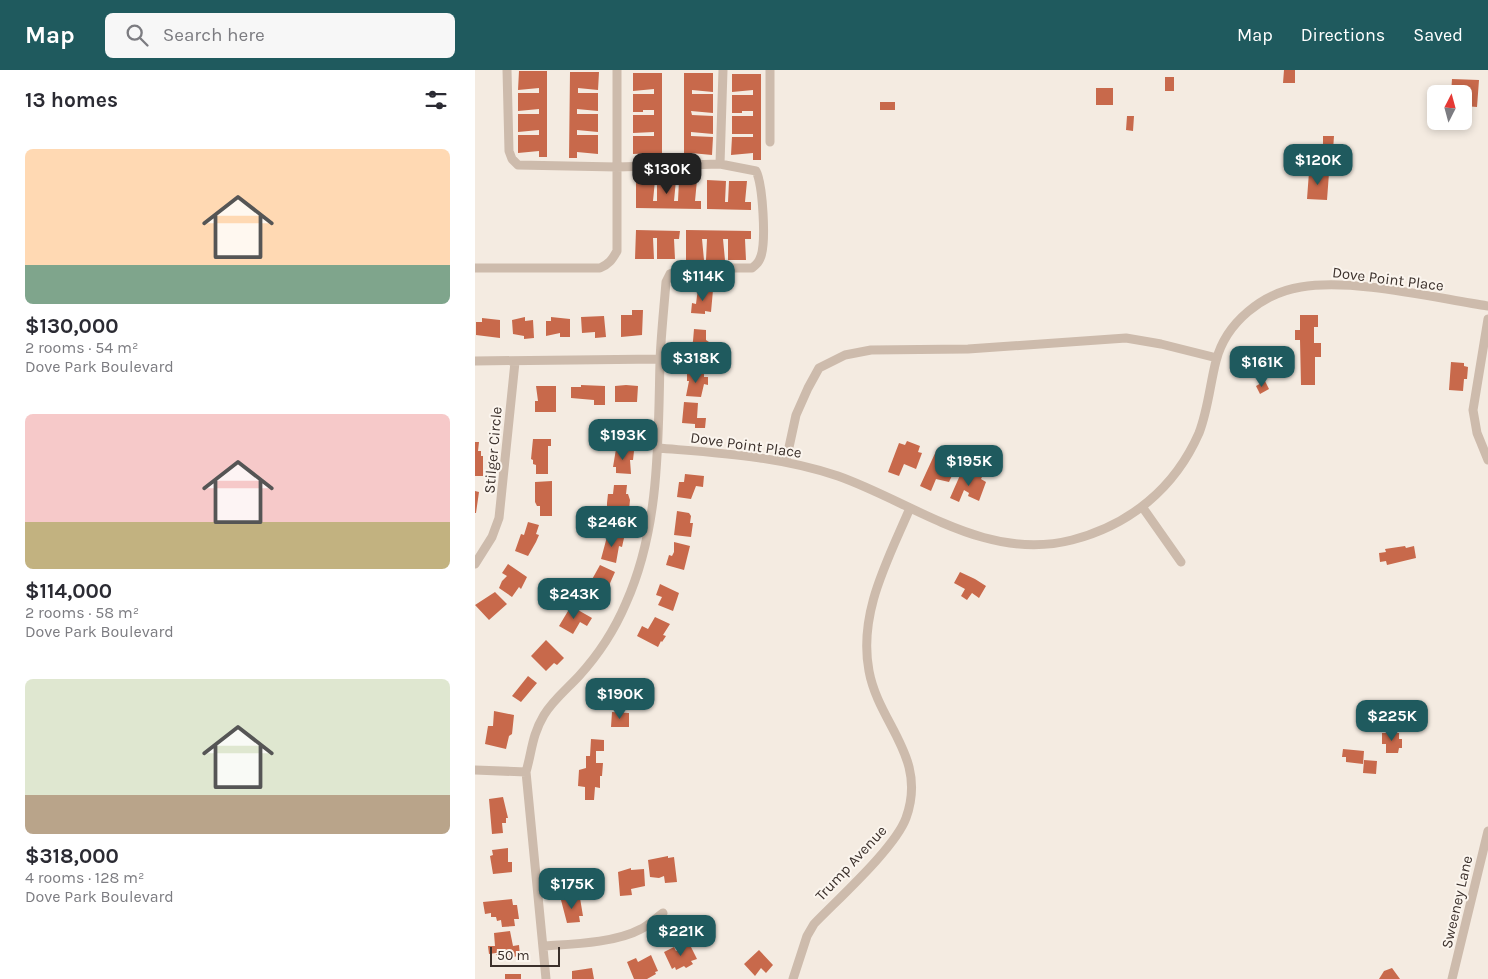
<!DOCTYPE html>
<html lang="en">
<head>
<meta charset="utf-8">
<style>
	:root { --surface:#fff; --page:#f7f7f7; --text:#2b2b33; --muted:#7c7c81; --accent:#1f5a5e }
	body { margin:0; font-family:Karla,sans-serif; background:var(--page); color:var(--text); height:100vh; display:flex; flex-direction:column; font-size:19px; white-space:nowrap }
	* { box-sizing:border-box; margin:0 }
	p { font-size:16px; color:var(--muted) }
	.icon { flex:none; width:28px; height:28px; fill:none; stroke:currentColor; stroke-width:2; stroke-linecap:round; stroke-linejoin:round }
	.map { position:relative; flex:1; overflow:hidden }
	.drawer { display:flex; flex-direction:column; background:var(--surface); width:475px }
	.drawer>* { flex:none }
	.needle { width:32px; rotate:6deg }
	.controls { position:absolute; left:952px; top:15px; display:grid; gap:10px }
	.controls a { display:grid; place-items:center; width:45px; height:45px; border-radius:8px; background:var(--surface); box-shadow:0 2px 8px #0003; font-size:25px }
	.scale { position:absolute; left:15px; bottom:12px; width:70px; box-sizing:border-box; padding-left:5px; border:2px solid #3b302b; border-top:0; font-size:14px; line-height:18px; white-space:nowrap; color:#3b302b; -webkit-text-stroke:4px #fbf5ee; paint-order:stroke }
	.price { position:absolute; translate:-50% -42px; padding:0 11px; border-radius:10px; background:var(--accent); color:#fff; font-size:16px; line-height:32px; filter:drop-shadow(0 1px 2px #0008) }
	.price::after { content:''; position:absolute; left:50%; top:30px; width:15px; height:11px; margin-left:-8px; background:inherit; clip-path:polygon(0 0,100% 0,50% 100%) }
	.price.current { background:#222; color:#fff }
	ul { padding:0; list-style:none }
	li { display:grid; align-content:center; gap:10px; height:265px; padding:0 25px }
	li span { display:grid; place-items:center; height:155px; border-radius:8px; color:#555 }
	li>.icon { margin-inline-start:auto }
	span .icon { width:90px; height:90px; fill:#fffc; stroke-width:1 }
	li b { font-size:21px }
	h2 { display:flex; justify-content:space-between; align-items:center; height:60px; padding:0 25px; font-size:21px }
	header { display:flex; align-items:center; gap:30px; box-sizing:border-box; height:70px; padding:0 25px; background:var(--accent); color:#fff }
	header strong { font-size:24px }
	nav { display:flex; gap:28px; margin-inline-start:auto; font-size:18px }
	.search { width:350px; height:45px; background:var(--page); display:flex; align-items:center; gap:12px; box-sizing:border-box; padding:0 18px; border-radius:8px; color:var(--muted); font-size:19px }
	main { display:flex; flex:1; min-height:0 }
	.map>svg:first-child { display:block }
</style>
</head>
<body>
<header>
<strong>Map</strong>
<div class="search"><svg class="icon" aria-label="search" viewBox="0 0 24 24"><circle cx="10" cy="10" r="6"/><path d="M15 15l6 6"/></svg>Search here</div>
<nav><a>Map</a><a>Directions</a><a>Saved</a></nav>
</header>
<main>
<section class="drawer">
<h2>13 homes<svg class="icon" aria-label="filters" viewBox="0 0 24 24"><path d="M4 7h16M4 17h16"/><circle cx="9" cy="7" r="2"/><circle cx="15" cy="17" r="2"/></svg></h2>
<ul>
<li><span style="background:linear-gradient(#ffd9b3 75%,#7fa58c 0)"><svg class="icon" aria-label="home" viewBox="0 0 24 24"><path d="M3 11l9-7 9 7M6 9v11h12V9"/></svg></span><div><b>$130,000</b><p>2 rooms · 54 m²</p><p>Dove Park Boulevard</p></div></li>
<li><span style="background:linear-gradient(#f6c9c9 70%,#c2b280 0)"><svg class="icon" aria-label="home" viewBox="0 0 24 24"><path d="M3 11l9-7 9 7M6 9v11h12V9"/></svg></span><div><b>$114,000</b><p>2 rooms · 58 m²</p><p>Dove Park Boulevard</p></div></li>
<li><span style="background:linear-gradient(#dfe7d0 75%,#b9a48a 0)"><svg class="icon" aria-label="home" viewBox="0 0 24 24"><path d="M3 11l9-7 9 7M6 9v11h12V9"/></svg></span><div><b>$318,000</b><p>4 rooms · 128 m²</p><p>Dove Park Boulevard</p></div></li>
</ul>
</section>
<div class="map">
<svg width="1013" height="909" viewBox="0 0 1013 909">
	<rect width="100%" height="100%" fill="#f4ebe1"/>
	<!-- building -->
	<path fill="#c8694b" d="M809,0H820V13H808Z
		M44,1H72V87H64V81L43,83V65H64V60L43,62V44H64V39L43,41V23H64V18L43,20Z
		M95,2H124L123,20L103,18V23H123V41L102,39V44H123V62L102,60V65H123V84L102,82V88H94Z
		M158,3H187V89H179V83L158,84V66H179V62L158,63V45H179V40H168V42H158V24H179V19L158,21Z
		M209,3H238V22L217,20V24H238V43L216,41L217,45L238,46V64L216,62V66L238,67L237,85L216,83V89H209Z
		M257,4H286V90H278V83L256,85L257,67H278V64H257V46H278V41H267V43H257V25H278V20L257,22Z
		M690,7H699V21H690Z
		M977,9L1004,10L1002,37L989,36V24H976Z
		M621,18H638V35H621Z
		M405,32H420V40H405Z
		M652,46H659L658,61L651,60Z
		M848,66H859L858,80H848Z
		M834,102L854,103L852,130L832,129Z
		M161,109L180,110L178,131H182V110H201L199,131H203L204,110H222L220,131H226V139L161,138Z
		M232,110L251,111L250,132H253L254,111H272L270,132H276V140L232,139Z
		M161,160L205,161L204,169H199L200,189H182V168H178L179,189H160Z
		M211,160L276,161V169H270L271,190H253V169H248L250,190H231L232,169H227L229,190H211Z
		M223,218L238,220L236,242L230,241V244L216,243L217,233L221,234Z
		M157,240H168L167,265L146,267V245H157Z
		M825,245H843V257H839V273H846V287H840V315H826L825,270H820V260H825Z
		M129,246L131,267L120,268V262L107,263L106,247Z
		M50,247V251L58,250L59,268L49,269V266L38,264L37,250Z
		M76,247L95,249V267H85V263L71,266V251H76Z
		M7,248L25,250V268L1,265V252H7Z
		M219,259L231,260V270L234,272L232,279H230L229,288L217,287V283H213L214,275H217L218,271Z
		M976,292L989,293V296L993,297L992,309H989L988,321L974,320Z
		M212,301L229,303V307H233V315L229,314L226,327L211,326L214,311H212Z
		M790,311L794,319L785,324L781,316Z
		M106,315L130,316V335H119V330L96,328V317H106Z
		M151,315L163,316L162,332H140V316Z
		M61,316H81V342H60V331H63Z
		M209,332L223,333L222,348H231L230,358H220V354L207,353Z
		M58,369H76V376H73V404H61V395L58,394V390L56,389Z
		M432,371L445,376L443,382L447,383L441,399L429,394L424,406L413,402L424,373L430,375Z
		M0,372H4L3,381H6V386H8V406H0Z
		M141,379L159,381L158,390H155L156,404L141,403V397H138Z
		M462,379L473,384L471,390L482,395L474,412L461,409L456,421L445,416Z
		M486,403L496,407L498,403L507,407L506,409L511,412L504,431L493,426L494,423L489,420L484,432L475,428Z
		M210,404L229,406L228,417L221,416L216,429L202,427L204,412H209Z
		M77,411V446H65V436H62L60,432V412Z
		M139,415H152L151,424H153L155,430L153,450L136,449L137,438L132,437V433L133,424H138Z
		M0,421L4,422L1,443H0Z
		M202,441L214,443L216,446L215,453H218L216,467L199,465Z
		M53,452L64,455L61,464L64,465L61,472L53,486L40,481L46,464L49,465Z
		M133,463L149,468L147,477L144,476L141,493L126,489Z
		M199,472L215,476L209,500L191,495L194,485L197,486L199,482Z
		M930,476L931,478L939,476L941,488L912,495L911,491L905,492L904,483L911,482L910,479Z
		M33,494L52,507L46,519L44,517L37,527L24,518L27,511L32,506L27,503Z
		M125,495L140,502L132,520L129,519L124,528L114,524L118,515L115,513Z
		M485,502L500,509L511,516L504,528L497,523L492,530L486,526L490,519L479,513Z
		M185,514L204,523L198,541L183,535L187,527L181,525Z
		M20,522L32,534L14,550L0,535Z
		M96,536L117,548L112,556L105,552L98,564L84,556Z
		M180,547L195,554L188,565L191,566L187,572L186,571L183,577L162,566L167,556L173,559Z
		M71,570L89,588L82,595L79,593L71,601L56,586Z
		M53,606L62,613L46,632L37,626Z
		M19,641L39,645L37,664L34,666L31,679L10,674L13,656H18Z
		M137,642L154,643V657H136Z
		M907,663H924V669H927V678H924L923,683H911V674H907Z
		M116,669L129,670V681H121V693H128L127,706H125V718L120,717L119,730H110V717L103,716L104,700L111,698V686H115Z
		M868,679L889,681L888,694L871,692V687H867Z
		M889,690L902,691L901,704L888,703Z
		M28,727L33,748H31V753H27L28,763L17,764L14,729Z
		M33,778V792H37V802L18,804L15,786L18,785L17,780Z
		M193,786V788L199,787L202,812L190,813L189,806L184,808L175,807L173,790Z
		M156,798V800L169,799L170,816L156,819L157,825L145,826L143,802Z
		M105,828L108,846H104L105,852L92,853L86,830Z
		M37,829L38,835H42L44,849H39L40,856L27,857L26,850L22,851L21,847H16V843L10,844L8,832Z
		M35,861L38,876L44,875L45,886L21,889V883L14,884L13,876H20L19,863Z
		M214,873L222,889L216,891L218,894L211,898L209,896L201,900L200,897L197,899L189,882L199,877L201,881Z
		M284,880L298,895L291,903L286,898L280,906L269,894Z
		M176,885L183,901L180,902L181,904L172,909H159L152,892L161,888L163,892Z
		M117,898L119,909H97V901Z
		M917,898L925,909H904L909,901Z
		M30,904H46V909H30Z"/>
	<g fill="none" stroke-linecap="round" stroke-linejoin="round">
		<!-- street -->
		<path stroke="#cdbbac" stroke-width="9" d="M32,0L34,81L37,89L43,95L142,97L245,94L281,101C288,115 291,171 286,186C284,192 282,194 277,198H209L195,204L191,212C189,238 186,265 185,291C183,372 185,457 151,533C140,559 124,584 104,606C93,618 78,630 69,645C57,665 57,681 51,702L71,909
			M295,0V72
			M245,94L248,0
			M0,198H125C134,194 137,190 142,181V0
			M1013,249L998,340L1002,363L1013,390
			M0,291L185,289
			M183,378C243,383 305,386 363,406C439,433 511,492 597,470C655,455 700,418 724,363C733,340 735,314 741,291C751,252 788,223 826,217C878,208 960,228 1013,236
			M311,391L321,345L333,318L344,298L370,285L396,280L493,279L651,268L686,274L742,288
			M668,438L706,492
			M0,494L17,467L24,448L40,292
			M0,700L51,702
			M69,876C98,874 140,873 166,859C174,855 181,848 188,843
			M318,909L332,866L339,854C363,829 420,778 431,748C453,687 404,655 394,601C383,543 413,490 435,438
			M977,909L1013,761"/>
	</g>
	<g text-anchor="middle" stroke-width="4" stroke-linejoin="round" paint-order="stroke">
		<!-- street labels -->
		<g font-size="15" fill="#3b302b" stroke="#fbf5ee">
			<text transform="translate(913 209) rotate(7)" y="5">Dove Point Place</text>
			<text transform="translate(271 375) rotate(8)" y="5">Dove Point Place</text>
			<text transform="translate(18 380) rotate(-85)" y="5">Stilger Circle</text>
			<text transform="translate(376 793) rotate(-47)" y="5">Trump Avenue</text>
			<text transform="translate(982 832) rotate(-77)" y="5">Sweeney Lane</text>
		</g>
	</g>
</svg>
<div class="controls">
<a><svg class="needle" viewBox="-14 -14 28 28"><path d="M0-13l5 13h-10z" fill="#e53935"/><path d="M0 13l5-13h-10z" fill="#7c7c81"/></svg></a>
</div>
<div class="scale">50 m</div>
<b class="price" style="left:843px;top:116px">$120K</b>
<b class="price current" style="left:192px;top:125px">$130K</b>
<b class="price" style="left:228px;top:232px">$114K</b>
<b class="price" style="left:221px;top:314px">$318K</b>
<b class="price" style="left:787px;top:318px">$161K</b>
<b class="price" style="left:148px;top:391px">$193K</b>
<b class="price" style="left:494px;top:417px">$195K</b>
<b class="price" style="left:137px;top:478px">$246K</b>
<b class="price" style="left:99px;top:550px">$243K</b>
<b class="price" style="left:145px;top:650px">$190K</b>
<b class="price" style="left:917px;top:672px">$225K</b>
<b class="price" style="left:97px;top:840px">$175K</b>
<b class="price" style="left:206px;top:887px">$221K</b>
</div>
</main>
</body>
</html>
